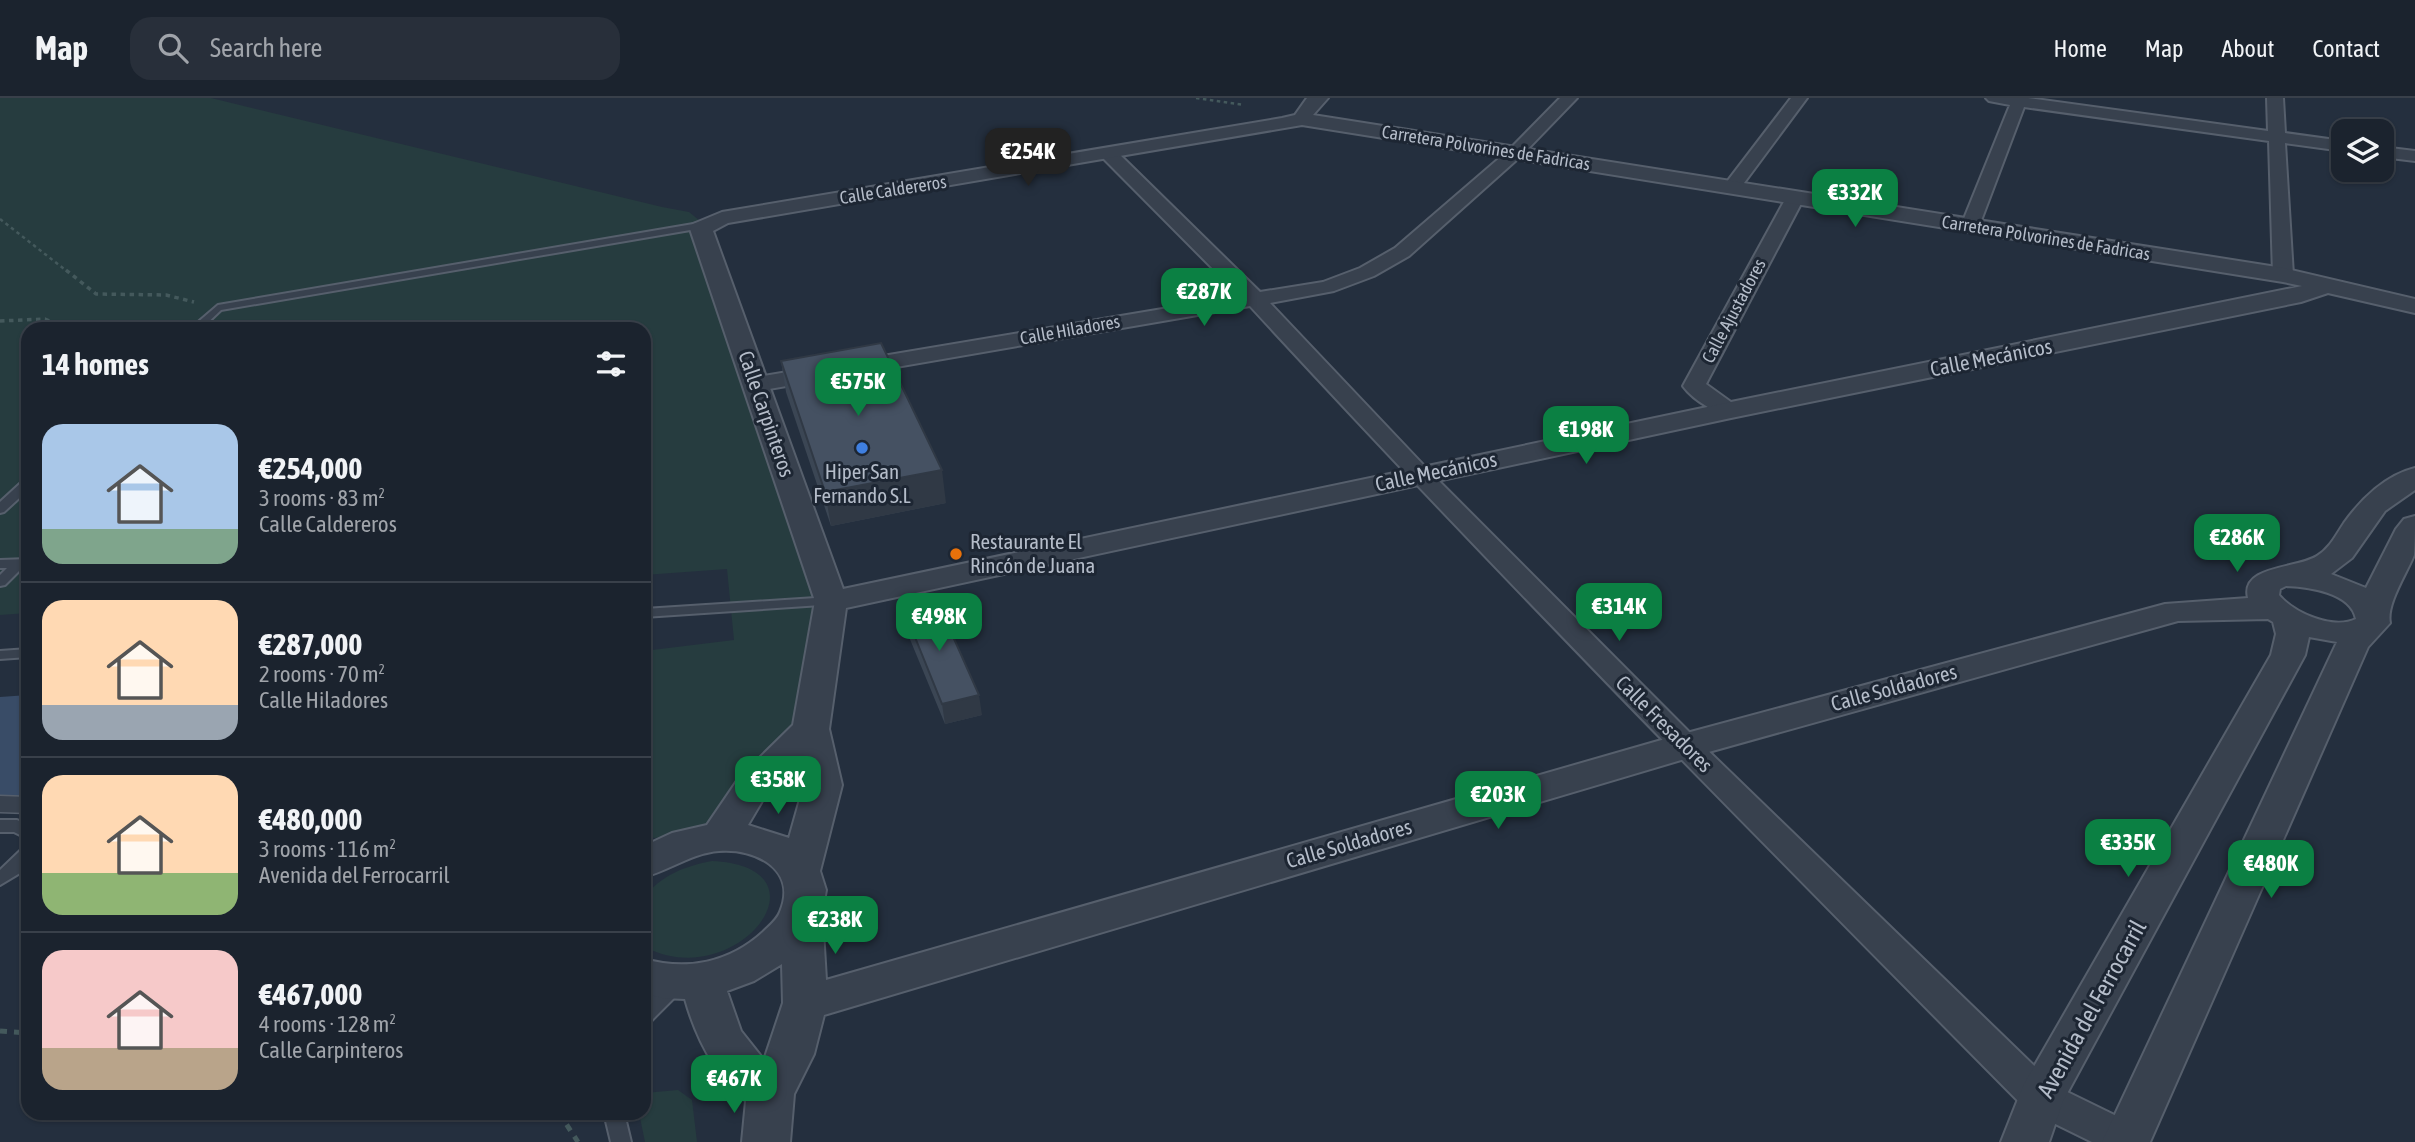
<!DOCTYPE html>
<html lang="en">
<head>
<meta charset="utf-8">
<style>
	:root { --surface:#1b232e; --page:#282f3a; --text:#f1f3f6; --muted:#a0a4aa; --line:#39404a; --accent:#0b8043 }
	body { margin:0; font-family:"Asap Condensed",sans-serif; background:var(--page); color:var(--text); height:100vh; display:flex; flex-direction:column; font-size:26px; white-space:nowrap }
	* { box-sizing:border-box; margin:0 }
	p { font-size:23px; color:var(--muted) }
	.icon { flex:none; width:38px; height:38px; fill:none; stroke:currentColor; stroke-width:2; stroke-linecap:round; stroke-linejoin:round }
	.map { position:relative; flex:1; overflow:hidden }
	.sheet { position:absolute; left:21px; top:224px; width:630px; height:798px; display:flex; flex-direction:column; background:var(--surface); border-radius:21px; box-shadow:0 2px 5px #0004,0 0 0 2px var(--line) }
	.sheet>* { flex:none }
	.buttons { position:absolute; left:2331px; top:21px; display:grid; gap:14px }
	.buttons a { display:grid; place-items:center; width:63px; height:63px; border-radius:14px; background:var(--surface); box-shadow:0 2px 5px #0004,0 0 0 2px var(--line); font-size:35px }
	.price { position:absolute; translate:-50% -60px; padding:0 16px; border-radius:14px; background:var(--accent); color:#fff; font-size:23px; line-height:46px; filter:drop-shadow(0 2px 4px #0008) }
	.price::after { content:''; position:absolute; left:50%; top:42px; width:21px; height:16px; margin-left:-10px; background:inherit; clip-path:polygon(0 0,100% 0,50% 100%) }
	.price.active { background:#222; color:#fff }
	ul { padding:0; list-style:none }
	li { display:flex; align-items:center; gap:21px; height:175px; padding:0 21px }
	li+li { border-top:2px solid var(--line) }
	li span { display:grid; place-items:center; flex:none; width:196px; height:140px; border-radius:21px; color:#555 }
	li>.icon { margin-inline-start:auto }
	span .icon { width:84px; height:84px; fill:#fffc; stroke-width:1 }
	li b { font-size:30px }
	h2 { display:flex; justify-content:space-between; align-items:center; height:84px; padding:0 21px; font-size:30px }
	header { display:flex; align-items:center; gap:42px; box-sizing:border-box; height:98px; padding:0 35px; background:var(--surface); border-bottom:2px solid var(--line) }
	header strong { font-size:33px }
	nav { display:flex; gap:38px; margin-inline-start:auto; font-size:24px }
	.search { width:490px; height:63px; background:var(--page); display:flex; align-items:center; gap:18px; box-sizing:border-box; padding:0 24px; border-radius:21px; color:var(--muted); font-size:26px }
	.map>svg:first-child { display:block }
</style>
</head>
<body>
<header>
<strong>Map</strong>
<div class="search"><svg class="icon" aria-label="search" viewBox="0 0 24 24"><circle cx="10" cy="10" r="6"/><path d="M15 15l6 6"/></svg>Search here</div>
<nav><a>Home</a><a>Map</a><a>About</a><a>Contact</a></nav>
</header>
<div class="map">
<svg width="2415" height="1044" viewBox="0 0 2415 1044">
	<rect width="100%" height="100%" fill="#242f3e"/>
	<!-- green -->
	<path fill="#263c3f" d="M0,0H211L662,109L689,114L705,127L831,503L811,631L720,739L644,740V553L734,542L727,471L644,477V231H28V515L0,517Z
		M712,763C836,769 736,897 645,849L644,799C662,777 685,768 712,763Z
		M678,992L692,1002L697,1044H645L639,1015H644V995Z"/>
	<!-- water -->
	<path fill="#394c67" d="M28,597V700L0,698V599Z"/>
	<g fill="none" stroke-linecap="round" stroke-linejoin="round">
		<defs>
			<path id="service" d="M705,124L708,125V129L221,212L201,231H190L218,207Z
				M28,381V392L4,414L0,415V404L24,382Z
				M28,461V469H23L5,487L0,488V477L7,470H0V462Z
				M831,499L838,503L836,506L644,519V511Z
				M28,551V559L0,561V553Z
				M0,722H17L28,727V741L14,734H0Z
				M28,749V766L20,775L0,787V772L22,751Z
				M675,880L682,882L684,887L682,892L651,923L644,925V906L668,882Z
				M604,1015H624L631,1044H611Z"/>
			<path id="pedestrian" d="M0,698L28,699V715L0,714Z"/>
			<path id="minor" d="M1560,0H1577L1522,57L1409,158L1374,178L1334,193L1270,205L1429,373L1696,641L2055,988L2141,1030L2146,1044H2092L2027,1012C1765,747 1503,483 1250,208L757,293L749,291L746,286L749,281L757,279L1240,198L1103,60L1101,56L1103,52H1115L1260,194L1323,184L1360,170L1395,150L1510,51Z
				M1791,0H1807L1738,93H1726L1723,89L1726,85Z
				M1986,0H2028L2268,33L2267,0H2283L2285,35L2343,43V53L2285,45L2293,177L2283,183L2273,177L2269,43L2024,9L1979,128L1976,132H1964L1961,128L2010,7L1989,3Z
				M2382,49L2415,53V63L2382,59Z
				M1795,95L1804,100L1706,286L1742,312L1739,317C1722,321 1693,302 1683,288L1786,100Z"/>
			<path id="tertiary" d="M1307,0H1328L1313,17L2283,170L2415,201V215L2328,195L2301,204L1731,320L846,510L829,631L842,687L820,773L826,792L822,815L826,882L1672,639L2165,506L2248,500C2240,467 2297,471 2317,458C2330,450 2336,437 2344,425C2361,401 2386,377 2415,370V392L2385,413L2352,460L2331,476L2366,490L2396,431L2404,421L2415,418C2415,430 2415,446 2414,457C2407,475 2386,506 2390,525L2368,549L2150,1044H2102L2337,544L2309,539L2305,557L2063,1003L2049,1044H2001L2024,986L2271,557L2276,536L2273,524L2268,521L2178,523L1698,657L824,917L814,956L794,996L790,1044H742L746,1003C715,977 696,940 685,901L662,900L644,895V861C687,873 729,865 763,834C769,828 777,822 780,814C798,771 755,750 719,753C692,755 670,772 644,779V748L672,735L707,727L739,680L793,627L815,503L690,131L693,126L722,114L1282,20L1295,17ZM1302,27L2283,184L2302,188L1731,304L843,491L713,133L728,125ZM2286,488C2308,489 2351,494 2356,521C2333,532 2294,515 2279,497L2280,491ZM799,664L804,687L789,740L748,727L765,698ZM782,866L783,905L764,962L741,933L727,893L754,883Z"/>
		</defs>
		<!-- service casing -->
		<use href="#service" stroke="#565f6c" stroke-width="4"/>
		<!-- pedestrian casing -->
		<use href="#pedestrian" stroke="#565f6c" stroke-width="3"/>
		<!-- minor casing -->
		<use href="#minor" stroke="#565f6c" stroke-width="4"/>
		<!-- tertiary casing -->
		<use href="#tertiary" stroke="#565f6c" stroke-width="4"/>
		<!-- path-far2 -->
		<path stroke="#44595c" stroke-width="2.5" stroke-dasharray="3.5 3.5" stroke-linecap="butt" d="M1196,0L1244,7
			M0,121L68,174"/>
		<!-- path-far1 -->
		<path stroke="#44595c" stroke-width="3.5" stroke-dasharray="4.5 4.5" stroke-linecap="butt" d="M66,172L96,196L166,197L194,204
			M0,223L45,221L68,231"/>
		<!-- path -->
		<path stroke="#44595c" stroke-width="5" stroke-dasharray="7 7" stroke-linecap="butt" d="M0,933L28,935
			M559,1015L578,1044"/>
		<!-- service -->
		<use href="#service" fill="#38414e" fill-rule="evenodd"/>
		<!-- pedestrian -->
		<use href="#pedestrian" fill="#38414e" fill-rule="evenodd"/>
		<!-- minor -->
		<use href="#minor" fill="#38414e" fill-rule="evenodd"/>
		<!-- tertiary -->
		<use href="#tertiary" fill="#38414e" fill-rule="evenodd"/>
	</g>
	<!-- wall -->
	<path fill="#3b4654" d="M781,263L946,405L831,428L786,294Z
		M900,502L936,519L937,537L982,617L945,626L902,522Z"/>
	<!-- shaded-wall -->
	<path fill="#303945" d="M942,372L946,405L831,428L825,394Z
		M934,500L936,519L937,557L935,537Z
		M979,597L982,617L945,626L942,606Z"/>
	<!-- building -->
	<path fill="#455162" stroke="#303945" stroke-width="2" d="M881,245L942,372L825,394L781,263Z
		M934,500L935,537L951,534L979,597L942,606L900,502Z"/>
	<!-- markers -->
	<circle fill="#3f7fe0" stroke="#1d2633" stroke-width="2.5" cx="862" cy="350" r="7"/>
	<circle fill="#e8710a" stroke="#1d2633" stroke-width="2.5" cx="956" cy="456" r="7"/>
	<g text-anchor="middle" stroke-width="6" stroke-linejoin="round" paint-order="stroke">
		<!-- far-street labels -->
		<g font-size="18" fill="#b4bcc9" stroke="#1d2633">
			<text transform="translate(1486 50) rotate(9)" y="6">Carretera Polvorines de Fadricas</text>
			<text transform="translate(893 92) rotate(-9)" y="6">Calle Caldereros</text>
			<text transform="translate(2046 140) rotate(9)" y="6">Carretera Polvorines de Fadricas</text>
			<text transform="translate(1734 213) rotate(-62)" y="6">Calle Ajustadores</text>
			<text transform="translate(1070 232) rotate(-10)" y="6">Calle Hiladores</text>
		</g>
		<!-- street labels -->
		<g font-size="21" fill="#b4bcc9" stroke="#1d2633">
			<text transform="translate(1991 260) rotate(-11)" y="7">Calle Mecánicos</text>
			<text transform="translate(766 316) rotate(71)" y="7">Calle Carpinteros</text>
			<text transform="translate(1436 374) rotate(-12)" y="7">Calle Mecánicos</text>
			<text transform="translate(1894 590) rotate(-15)" y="7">Calle Soldadores</text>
			<text transform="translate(1664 626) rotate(45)" y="7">Calle Fresadores</text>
			<text transform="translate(1349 746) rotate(-16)" y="7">Calle Soldadores</text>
		</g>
		<!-- poi labels -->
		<g font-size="21" fill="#b4bcc9" stroke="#1d2633">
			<text x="862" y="381">Hiper San<tspan x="862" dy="24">Fernando S.L</tspan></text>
			<text x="970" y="451" text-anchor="start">Restaurante El<tspan x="970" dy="24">Rincón de Juana</tspan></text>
		</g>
		<!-- near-street labels -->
		<g font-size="24" fill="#b4bcc9" stroke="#1d2633">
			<text transform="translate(2092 911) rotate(-61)" y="8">Avenida del Ferrocarril</text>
		</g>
	</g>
</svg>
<div class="buttons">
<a><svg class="icon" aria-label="layers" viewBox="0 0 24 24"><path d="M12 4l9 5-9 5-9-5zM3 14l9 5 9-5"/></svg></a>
</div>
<b class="price active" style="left:1028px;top:90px">€254K</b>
<b class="price" style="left:1855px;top:131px">€332K</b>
<b class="price" style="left:1204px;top:230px">€287K</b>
<b class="price" style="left:858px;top:320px">€575K</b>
<b class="price" style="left:1586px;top:368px">€198K</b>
<b class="price" style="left:2237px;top:476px">€286K</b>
<b class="price" style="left:1619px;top:545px">€314K</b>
<b class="price" style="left:939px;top:555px">€498K</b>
<b class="price" style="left:778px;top:718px">€358K</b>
<b class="price" style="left:1498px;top:733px">€203K</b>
<b class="price" style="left:2128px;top:781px">€335K</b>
<b class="price" style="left:2271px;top:802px">€480K</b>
<b class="price" style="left:835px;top:858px">€238K</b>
<b class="price" style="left:734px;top:1017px">€467K</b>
<section class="sheet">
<h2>14 homes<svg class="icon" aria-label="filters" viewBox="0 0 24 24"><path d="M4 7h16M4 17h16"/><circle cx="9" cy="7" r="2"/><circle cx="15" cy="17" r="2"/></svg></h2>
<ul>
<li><span style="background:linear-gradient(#a9c7e8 75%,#7fa58c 0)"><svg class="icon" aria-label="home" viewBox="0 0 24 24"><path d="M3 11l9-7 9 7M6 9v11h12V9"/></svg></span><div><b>€254,000</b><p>3 rooms · 83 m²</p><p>Calle Caldereros</p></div></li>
<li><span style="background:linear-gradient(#ffd9b3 75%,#9aa5b1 0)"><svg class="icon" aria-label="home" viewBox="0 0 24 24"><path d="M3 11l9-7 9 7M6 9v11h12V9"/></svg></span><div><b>€287,000</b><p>2 rooms · 70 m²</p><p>Calle Hiladores</p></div></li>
<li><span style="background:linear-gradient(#ffd9b3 70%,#8fb573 0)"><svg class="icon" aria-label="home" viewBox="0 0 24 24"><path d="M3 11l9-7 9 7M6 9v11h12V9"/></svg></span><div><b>€480,000</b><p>3 rooms · 116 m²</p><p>Avenida del Ferrocarril</p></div></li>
<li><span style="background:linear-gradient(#f6c9c9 70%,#b9a48a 0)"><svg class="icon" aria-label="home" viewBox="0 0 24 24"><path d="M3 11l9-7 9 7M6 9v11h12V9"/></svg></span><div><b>€467,000</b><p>4 rooms · 128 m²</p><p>Calle Carpinteros</p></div></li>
</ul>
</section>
</div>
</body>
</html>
